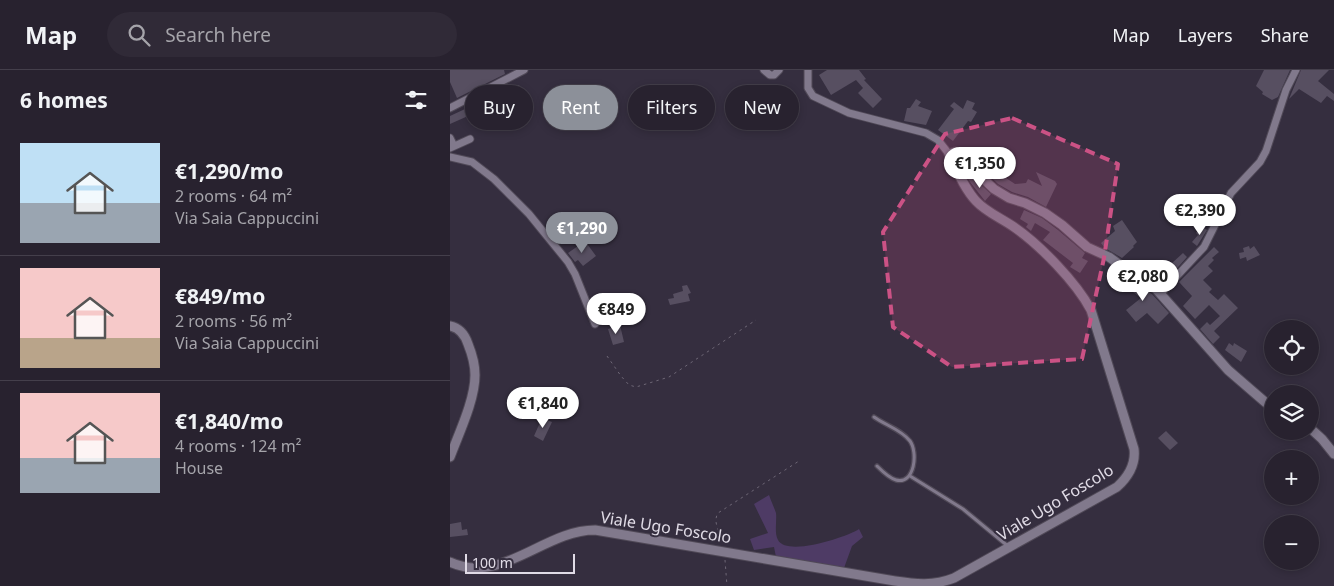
<!DOCTYPE html>
<html lang="en">
<head>
<meta charset="utf-8">
<style>
	:root { --surface:#28222f; --page:#302a37; --text:#f1f3f6; --muted:#a5a4aa; --line:#443f4b; --accent:#8c9099 }
	body { margin:0; font-family:"Noto Sans",sans-serif; background:var(--page); color:var(--text); height:100vh; display:flex; flex-direction:column; font-size:19px; white-space:nowrap }
	* { box-sizing:border-box; margin:0 }
	p { font-size:16px; color:var(--muted) }
	.icon { flex:none; width:28px; height:28px; fill:none; stroke:currentColor; stroke-width:2; stroke-linecap:round; stroke-linejoin:round }
	.map { position:relative; flex:1; overflow:hidden }
	.sheet { display:flex; flex-direction:column; background:var(--surface); width:450px }
	.sheet>* { flex:none }
	.banner { position:absolute; left:15px; top:15px; width:475px; height:45px; display:flex; gap:10px }
	.controls { position:absolute; left:814px; top:250px; display:grid; gap:10px }
	.controls a { display:grid; place-items:center; width:55px; height:55px; border-radius:50%; background:var(--surface); box-shadow:0 2px 8px #0003,0 0 0 1px var(--line); font-size:25px }
	.scale { position:absolute; left:15px; bottom:12px; width:110px; box-sizing:border-box; padding-left:5px; border:2px solid #e0dbe6; border-top:0; font-size:14px; line-height:18px; white-space:nowrap; color:#e0dbe6; -webkit-text-stroke:4px #352e3f; paint-order:stroke }
	.price { position:absolute; translate:-50% -42px; padding:0 11px; border-radius:18px; background:#fff; color:#222; font-size:16px; line-height:32px; filter:drop-shadow(0 1px 2px #0008) }
	.price::after { content:''; position:absolute; left:50%; top:30px; width:15px; height:11px; margin-left:-8px; background:inherit; clip-path:polygon(0 0,100% 0,50% 100%) }
	.price.active { background:var(--accent); color:#fff }
	ul { padding:0; list-style:none }
	li { display:flex; align-items:center; gap:15px; height:125px; padding:0 20px }
	li+li { border-top:1px solid var(--line) }
	li span { display:grid; place-items:center; flex:none; width:140px; height:100px; border-radius:0px; color:#555 }
	li>.icon { margin-inline-start:auto }
	span .icon { width:60px; height:60px; fill:#fffc; stroke-width:1 }
	li b { font-size:21px }
	h2 { display:flex; justify-content:space-between; align-items:center; height:60px; padding:0 20px; font-size:21px }
	.pill { padding:0 18px; border-radius:22px; background:var(--surface); box-shadow:0 2px 8px #0003,0 0 0 1px var(--line); font-size:18px; line-height:45px }
	.pill.active { background:var(--accent); color:#fff }
	header { display:flex; align-items:center; gap:30px; box-sizing:border-box; height:70px; padding:0 25px; background:var(--surface); border-bottom:1px solid var(--line) }
	header strong { font-size:24px }
	nav { display:flex; gap:28px; margin-inline-start:auto; font-size:18px }
	.search { width:350px; height:45px; background:var(--page); display:flex; align-items:center; gap:12px; box-sizing:border-box; padding:0 18px; border-radius:28px; color:var(--muted); font-size:19px }
	main { display:flex; flex:1; min-height:0 }
	.map>svg:first-child { display:block }
</style>
</head>
<body>
<header>
<strong>Map</strong>
<div class="search"><svg class="icon" aria-label="search" viewBox="0 0 24 24"><circle cx="10" cy="10" r="6"/><path d="M15 15l6 6"/></svg>Search here</div>
<nav><a>Map</a><a>Layers</a><a>Share</a></nav>
</header>
<main>
<section class="sheet">
<h2>6 homes<svg class="icon" aria-label="filters" viewBox="0 0 24 24"><path d="M4 7h16M4 17h16"/><circle cx="9" cy="7" r="2"/><circle cx="15" cy="17" r="2"/></svg></h2>
<ul>
<li><span style="background:linear-gradient(#bfe0f5 60%,#9aa5b1 0)"><svg class="icon" aria-label="home" viewBox="0 0 24 24"><path d="M3 11l9-7 9 7M6 9v11h12V9"/></svg></span><div><b>€1,290/mo</b><p>2 rooms · 64 m²</p><p>Via Saia Cappuccini</p></div></li>
<li><span style="background:linear-gradient(#f6c9c9 70%,#b9a48a 0)"><svg class="icon" aria-label="home" viewBox="0 0 24 24"><path d="M3 11l9-7 9 7M6 9v11h12V9"/></svg></span><div><b>€849/mo</b><p>2 rooms · 56 m²</p><p>Via Saia Cappuccini</p></div></li>
<li><span style="background:linear-gradient(#f6c9c9 65%,#9aa5b1 0)"><svg class="icon" aria-label="home" viewBox="0 0 24 24"><path d="M3 11l9-7 9 7M6 9v11h12V9"/></svg></span><div><b>€1,840/mo</b><p>4 rooms · 124 m²</p><p>House</p></div></li>
</ul>
</section>
<div class="map">
<svg width="884" height="516" viewBox="0 0 884 516">
	<rect width="100%" height="100%" fill="#352e3f"/>
	<!-- green -->
	<path fill="#4e3b65" d="M319,425C321,431 324,437 326,443C327,451 324,463 328,470C337,487 397,467 409,459L413,467L402,476L394,498L326,487L324,477L304,480L300,469L318,463L304,434Z"/>
	<!-- building -->
	<path fill="#574f61" d="M0,0H54L55,4L7,28L0,12Z
		M377,0H409L416,9L414,10L432,29L423,38L408,23L413,18L406,10L381,25L369,5Z
		M814,0H840L828,27L822,30L812,24L813,22L806,16Z
		M851,0H879L868,11L884,24V31L877,26L871,33L849,19L839,29Z
		M69,15L75,28L70,30L71,32L32,50L26,36L36,31V30Z
		M466,29L471,32L468,36L482,41L476,55L454,51L457,38H460Z
		M517,30L525,33L522,39L527,42L521,52L518,51L503,71L488,60L504,39L500,36L504,32L513,39Z
		M15,39L18,46L0,54V46Z
		M530,87L536,94L537,92L542,97L541,98L565,114L576,113L578,109L592,116L586,102L605,111L607,114L596,137L578,127L562,122L548,114L525,92Z
		M521,106L541,124L535,131L520,112L518,109Z
		M574,140L592,148L608,160L635,183L632,188L638,191L630,203L620,197L623,193L593,170L600,162L585,153L581,161L576,157L578,154L570,149Z
		M672,150L687,172L683,176L684,177L672,188L655,178L651,173L665,161L663,156Z
		M751,156L757,160L747,176L742,172L748,165L746,163Z
		M135,171L146,186L133,196L128,190L125,192L118,183Z
		M799,176L800,179L804,176L810,185L797,191L796,187L790,189L789,183L794,182L793,178Z
		M764,177L769,182L762,188L764,190L758,196L763,201L753,210L762,219L759,222L768,230L774,224L788,238L764,261L770,267L763,274L750,259L757,252L760,255L770,246L759,235L745,249L733,236L742,226L729,212Z
		M733,183L737,187L722,204L719,201L724,196L721,194Z
		M666,200L702,224L719,243L708,254L697,243L686,252L676,240L691,228L675,216L667,207L664,202Z
		M237,215L241,223L238,224L240,231L220,235L218,229L224,228L223,224L233,221L232,216Z
		M170,255L174,272L163,275L158,259Z
		M779,273L783,276L784,273L797,281L791,292L775,280Z
		M92,348L102,352L93,371L84,366Z
		M716,361L728,373L720,380L708,368Z
		M11,452L12,460L17,459L18,465L0,467V454Z"/>
	<g fill="none" stroke-linecap="round" stroke-linejoin="round">
		<defs>
			<path id="service" d="M424,347C435,355 452,360 460,371C468,382 465,415 446,410C439,408 432,401 427,396
				M460,406L513,439L559,477"/>
			<path id="minor" d="M314,0L320,5H324L329,0
				M358,0V18L363,26L399,43L476,63L488,70L499,84
				M0,38L74,0
				M0,68L4,76
				M0,78L20,69
				M0,87L22,92L44,109L79,144L118,192L125,204L145,254
				M711,223L754,177L781,123L810,92L816,81L836,20L846,0"/>
			<path id="tertiary" d="M0,256C10,258 15,265 18,274C22,284 25,294 25,305C25,330 9,363 0,387
				M860,358L872,369L884,384
				M0,492C51,516 94,460 145,460L445,511C465,514 484,516 504,508L667,417C678,407 686,395 684,379L641,240C626,212 590,175 564,157C551,148 536,142 526,131C514,118 507,100 499,84L505,82L544,119L559,128L575,133L595,143L612,155L637,177L659,187L695,213L706,219L778,300L822,338"/>
		</defs>
		<!-- service casing -->
		<use href="#service" stroke="#504957" stroke-width="5.5"/>
		<!-- minor casing -->
		<use href="#minor" stroke="#504957" stroke-width="9"/>
		<!-- tertiary casing -->
		<use href="#tertiary" stroke="#504957" stroke-width="11"/>
		<!-- path -->
		<path stroke="#6e6776" stroke-width="1" stroke-dasharray="2.5 4" stroke-linecap="butt" d="M157,286L171,306L179,315L186,317L219,307L306,250
			M273,473C271,463 262,453 268,443L349,391
			M275,490L277,516"/>
		<!-- service -->
		<use href="#service" stroke="#81798c" stroke-width="3"/>
		<!-- minor -->
		<use href="#minor" stroke="#81798c" stroke-width="7"/>
		<!-- tertiary -->
		<use href="#tertiary" stroke="#81798c" stroke-width="9"/>
	</g>
	<!-- marked area -->
	<path fill="#cb5285" fill-opacity="0.2" stroke="#cb5285" stroke-width="4" stroke-dasharray="10 6" stroke-linejoin="round" d="M562,48L668,94L654,188L632,289L502,297L443,257L433,162L495,64Z"/>
	<g text-anchor="middle" stroke-width="4" stroke-linejoin="round" paint-order="stroke">
		<!-- street labels -->
		<g font-size="16" fill="#e0dbe6" stroke="#352e3f">
			<text transform="translate(605 432) rotate(-31)" y="6">Viale Ugo Foscolo</text>
			<text transform="translate(216 457) rotate(9)" y="6">Viale Ugo Foscolo</text>
		</g>
	</g>
</svg>
<div class="controls">
<a><svg class="icon" aria-label="locate" viewBox="0 0 24 24"><circle cx="12" cy="12" r="6"/><path d="M12 2v4M12 18v4M2 12h4M18 12h4"/></svg></a>
<a><svg class="icon" aria-label="layers" viewBox="0 0 24 24"><path d="M12 4l9 5-9 5-9-5zM3 14l9 5 9-5"/></svg></a>
<a>+</a>
<a>−</a>
</div>
<div class="scale">100 m</div>
<b class="price" style="left:530px;top:119px">€1,350</b>
<b class="price" style="left:750px;top:166px">€2,390</b>
<b class="price active" style="left:132px;top:184px">€1,290</b>
<b class="price" style="left:693px;top:232px">€2,080</b>
<b class="price" style="left:166px;top:265px">€849</b>
<b class="price" style="left:93px;top:359px">€1,840</b>
<div class="banner">
<a class="pill">Buy</a>
<a class="pill active">Rent</a>
<a class="pill">Filters</a>
<a class="pill">New</a>
</div>
</div>
</main>
</body>
</html>
